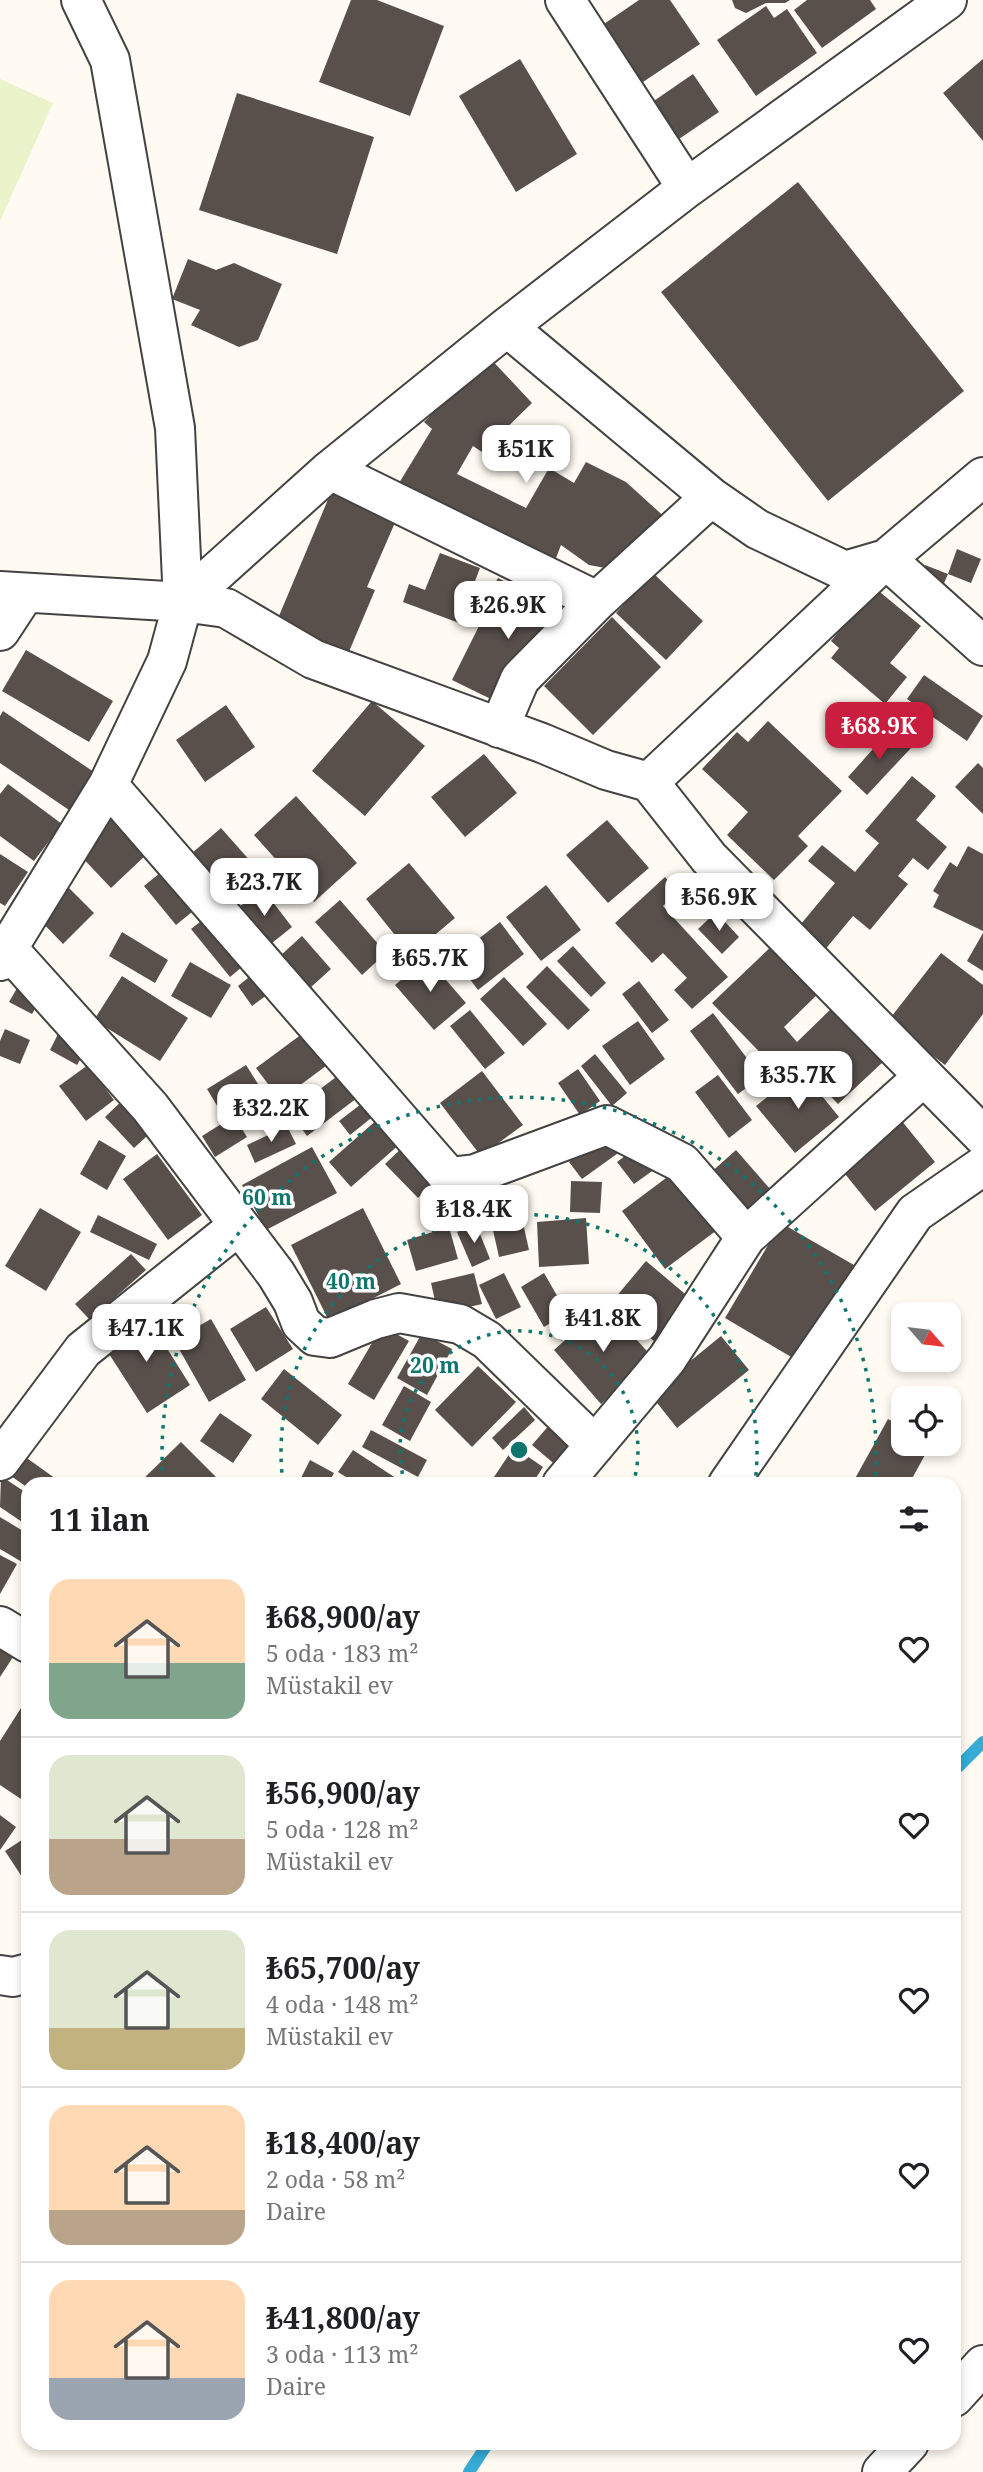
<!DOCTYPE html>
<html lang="tr">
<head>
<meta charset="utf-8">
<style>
	:root { --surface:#fff; --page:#f2f2f2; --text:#202124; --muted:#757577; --line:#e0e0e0; --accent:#c91e3d }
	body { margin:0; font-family:"Noto Serif",serif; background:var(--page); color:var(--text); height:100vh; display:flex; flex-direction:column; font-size:26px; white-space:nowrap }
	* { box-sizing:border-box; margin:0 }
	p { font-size:23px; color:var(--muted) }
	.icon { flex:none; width:38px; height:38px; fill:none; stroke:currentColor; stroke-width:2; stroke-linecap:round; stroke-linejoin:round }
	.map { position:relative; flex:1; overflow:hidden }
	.sheet { position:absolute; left:21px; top:1477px; width:940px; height:973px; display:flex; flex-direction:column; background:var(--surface); border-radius:21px; box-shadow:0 4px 10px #0003 }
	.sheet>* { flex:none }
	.needle { width:46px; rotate:118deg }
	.controls { position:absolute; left:891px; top:1302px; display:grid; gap:14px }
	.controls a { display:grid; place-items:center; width:70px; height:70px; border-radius:14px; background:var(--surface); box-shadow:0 4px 10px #0003; font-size:35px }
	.price { position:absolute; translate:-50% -60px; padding:0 16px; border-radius:14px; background:#fff; color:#222; font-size:23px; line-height:46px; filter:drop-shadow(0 2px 4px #0008) }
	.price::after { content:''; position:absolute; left:50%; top:42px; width:21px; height:16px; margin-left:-10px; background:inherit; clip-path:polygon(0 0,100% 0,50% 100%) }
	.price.selected { background:var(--accent); color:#fff }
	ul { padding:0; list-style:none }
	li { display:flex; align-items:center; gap:21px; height:175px; padding:0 28px }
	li+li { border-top:2px solid var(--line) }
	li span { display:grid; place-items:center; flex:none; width:196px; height:140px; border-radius:21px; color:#555 }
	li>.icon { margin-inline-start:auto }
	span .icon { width:84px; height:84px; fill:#fffc; stroke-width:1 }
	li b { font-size:30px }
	h2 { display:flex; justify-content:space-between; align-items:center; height:84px; padding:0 28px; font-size:30px }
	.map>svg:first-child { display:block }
</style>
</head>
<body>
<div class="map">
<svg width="983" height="2472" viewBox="0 0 983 2472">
	<rect width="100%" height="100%" fill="#fffbf2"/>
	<!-- pitch -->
	<path fill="#ebf3cb" d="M0,79L53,103L0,221Z"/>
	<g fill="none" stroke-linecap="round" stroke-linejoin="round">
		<!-- stream -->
		<path stroke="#35abd6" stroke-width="12" d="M954,1771L983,1742
			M469,2472L488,2443"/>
	</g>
	<!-- building -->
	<path fill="#594f4b" d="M351,0H377L444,26L410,116L319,82Z
		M639,0H670L700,44L637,86L598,28Z
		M732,0H790L785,3H766L746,13L735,8Z
		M807,0H870L876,9L822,48L794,10Z
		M766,6L774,18L787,9L817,53L756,96L717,40Z
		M520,59L577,154L516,192L459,96Z
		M983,59V141L943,93Z
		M693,74L719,112L670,145L645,107Z
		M237,93L374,137L337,254L199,210Z
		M798,182L964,391L828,501L661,292Z
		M188,259L216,270L234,263L282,284L258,340L239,347L191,325L200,310L172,299Z
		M488,356L532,403L482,452L473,446L457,474L526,508L549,468L574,483L586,462L626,482L669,521L627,572L589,565L561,545L553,566L396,488L432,429L424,422Z
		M332,490L397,518L367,587L375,590L348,654L276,623Z
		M957,549L981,559L971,583L948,574L941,590L918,581L925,565L948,574Z
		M440,553L480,568L459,623L403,602L409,584L425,590Z
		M653,573L703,621L666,660L616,613Z
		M498,578L572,616L501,704L452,680L480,624L483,606Z
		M875,588L921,626L890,663L907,677L885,704L831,658L839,648L831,641Z
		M612,617L661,667L593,735L544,686Z
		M26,650L113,701L89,742L2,691Z
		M924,675L983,716L967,741L907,699Z
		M372,701L425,746L365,816L312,771Z
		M226,705L255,747L205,782L176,740Z
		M3,711L94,772L69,810L0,763V716Z
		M768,721L842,791L798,836L808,846L774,880L727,835L748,812L702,769L737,732L748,742Z
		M890,730L911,748L867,795L848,777Z
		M484,754L517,793L465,837L431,797Z
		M978,763L983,768V814L955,787Z
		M912,776L936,796L916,820L947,847L928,870L913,858L898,876L908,884L870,930L853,916L818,958L791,936L835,883L808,861L822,845L855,872L879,843L865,831Z
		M8,784L62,824L34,861L0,836V794Z
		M296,796L357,863L314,902L254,835Z
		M113,818L147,854L111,888L77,852Z
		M607,820L649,868L608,903L566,855Z
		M221,828L259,871L230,897L191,854Z
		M968,846L983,854V931L933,907L939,895L933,891L950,862L957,867Z
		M0,854L28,872L5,906L0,903Z
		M409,863L455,918L411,955L366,899Z
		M171,864L203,903L176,925L144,886Z
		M665,877L678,892L663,906L728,977L692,1009L674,990L687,978L663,953L652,963L615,923Z
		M66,885L94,913L63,944L35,915Z
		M546,885L581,930L541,961L506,917Z
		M262,888L292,927L267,947L237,909Z
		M340,900L386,953L362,975L315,922Z
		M215,910L254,957L230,977L191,929Z
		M716,912L739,937L722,954L698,929Z
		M500,922L524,954L478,990L454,958Z
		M122,932L168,960L155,983L109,956Z
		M983,933V971L967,961Z
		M302,936L331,969L310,988L281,955Z
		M777,941L823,989L784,1027L797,1042L833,1007L884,1061L838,1104L793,1057L778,1071L712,1003Z
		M573,946L606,983L591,997L557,961Z
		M941,953L983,985V1014L945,1065L888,1021Z
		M427,958L466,1003L434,1030L395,985Z
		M190,962L231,985L211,1018L171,996Z
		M547,966L590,1010L568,1030L526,987Z
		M259,969L275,989L252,1006L238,986Z
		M122,976L188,1018L160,1061L94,1020Z
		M504,977L547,1024L523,1046L480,999Z
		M639,981L669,1020L652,1033L622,994Z
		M20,983L43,995L32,1014L9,1002Z
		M470,1010L505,1053L485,1069L450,1026Z
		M713,1013L761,1077L738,1094L690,1031Z
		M638,1021L665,1059L630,1085L602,1046Z
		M5,1029L30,1040L20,1064L0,1056V1041Z
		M60,1030L88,1046L77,1065L50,1050Z
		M306,1031L330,1063L280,1100L256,1068Z
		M595,1054L627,1093L612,1106L581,1066Z
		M88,1065L114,1100L86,1121L59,1086Z
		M246,1065L258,1084L219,1109L207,1089Z
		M578,1069L600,1101L580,1115L558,1083Z
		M801,1070L839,1117L795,1153L756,1106Z
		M482,1071L523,1125L481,1156L440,1103Z
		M340,1074L357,1098L307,1136L290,1112Z
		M718,1075L752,1120L729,1138L695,1092Z
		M130,1093L159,1125L134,1148L105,1117Z
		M365,1101L375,1115L350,1135L339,1121Z
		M897,1115L935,1162L875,1211L837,1164Z
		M234,1116L247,1137L215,1157L202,1136Z
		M379,1118L401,1143L351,1187L329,1162Z
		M287,1126L296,1144L255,1163L247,1145Z
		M608,1133L621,1151L582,1179L569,1162Z
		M99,1140L126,1156L107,1190L80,1174Z
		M405,1145L437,1179L418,1198L385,1164Z
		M638,1146L655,1169L634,1184L617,1162Z
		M312,1147L337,1193L266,1230L242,1185Z
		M736,1150L771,1190L743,1214L708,1175Z
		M157,1154L202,1215L168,1240L123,1179Z
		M674,1172L717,1230L665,1269L622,1211Z
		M571,1181L602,1182L600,1213L570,1212Z
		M40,1208L81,1232L46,1291L5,1266Z
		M363,1208L401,1284L329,1321L291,1245Z
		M98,1215L157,1244L149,1260L90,1232Z
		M586,1218L589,1264L539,1267L537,1222Z
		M523,1223L529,1250L499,1257L493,1230Z
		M781,1223L854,1265L798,1361L725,1318Z
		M476,1224L490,1259L472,1267L457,1232Z
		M449,1227L458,1259L416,1271L407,1240Z
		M131,1254L146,1270L90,1320L75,1304Z
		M646,1261L697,1304L661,1347L610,1304Z
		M474,1273L482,1304L438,1314L431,1283Z
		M504,1273L521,1307L496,1319L479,1285Z
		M544,1273L567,1313L544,1327L521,1287Z
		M605,1304L653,1358L601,1404L554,1350Z
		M266,1307L293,1349L256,1372L230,1329Z
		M146,1315L190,1385L147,1413L102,1343Z
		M211,1319L246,1380L209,1402L174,1340Z
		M382,1326L409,1341L374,1400L348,1384Z
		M422,1333L452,1349L427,1395L397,1378Z
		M721,1336L749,1370L677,1428L650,1394Z
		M478,1366L516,1402L472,1447L435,1410Z
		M284,1369L342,1415L318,1445L261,1399Z
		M404,1386L431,1402L410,1441L382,1425Z
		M524,1407L535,1420L503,1450L492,1438Z
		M220,1413L252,1435L233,1463L200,1441Z
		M888,1419L903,1427V1444H931L909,1484H852Z
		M551,1423L577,1445L558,1467L532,1445Z
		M371,1430L427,1460L418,1477L362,1447Z
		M181,1442L217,1478L210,1484H138Z
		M514,1447L543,1467L532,1484H492L490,1483Z
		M353,1450L405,1484H357L338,1472Z
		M17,1451L63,1484H28V1488L4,1471Z
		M310,1460L334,1473L328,1484H298Z
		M1,1476L28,1494V1526L0,1507Z
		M0,1517L28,1534V1551L22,1562L0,1549Z
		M0,1555L17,1564L0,1594Z
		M0,1644L15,1654L0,1677Z
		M28,1697V1795L24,1801L0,1785V1741Z
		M0,1815L16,1827L0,1850Z
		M28,1836V1886L5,1851Z"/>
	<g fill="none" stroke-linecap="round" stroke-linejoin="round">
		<defs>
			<path id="minor" d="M565,0L687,188
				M507,327L711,497L757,529L845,571L886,559L983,477
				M330,470L597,601
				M0,591L183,602L226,608L313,659L542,743L606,770L649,782L709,858L983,1136
				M183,602L330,470L507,327L687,188L947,0
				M0,631L25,593
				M499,728L520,679L597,601L711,497
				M649,782L886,559L983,646
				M108,785L449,1177L475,1174L607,1125L682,1163L746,1237
				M8,949L150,1107L276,1274L293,1302L301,1323L315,1336L330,1338L376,1319L399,1313L460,1324L487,1340L595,1445
				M0,961L108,785L167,661L183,602L175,428L110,60L81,0
				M0,1461L83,1350L238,1226
				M562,1484L667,1359L746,1237L924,1076
				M728,1484L915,1213L983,1166
				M0,1626L28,1643
				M0,1975L13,1977L28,1973
				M954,2397L983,2365
				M882,2472L909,2443"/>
		</defs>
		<!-- minor casing -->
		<use href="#minor" stroke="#434343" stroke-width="42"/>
		<!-- minor -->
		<use href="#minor" stroke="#fff" stroke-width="38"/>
	</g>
	<!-- distance rings -->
	<g fill="none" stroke="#0f766e" stroke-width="3.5" stroke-dasharray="3.5 7">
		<path d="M405 1484A119 119 0 1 1 633 1484"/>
		<path d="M283 1483A238 238 0 1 1 755 1483"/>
		<path d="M163 1481A357 357 0 1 1 875 1481"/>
	</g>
	<circle cx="519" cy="1450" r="10" fill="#0f766e" stroke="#fff" stroke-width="3.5"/>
	<g font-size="21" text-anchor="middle" font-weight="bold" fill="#0f766e" stroke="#fff" stroke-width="7" stroke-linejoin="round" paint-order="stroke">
		<text x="267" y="1205">60 m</text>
		<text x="351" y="1289">40 m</text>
		<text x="435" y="1373">20 m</text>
	</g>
</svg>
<div class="controls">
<a><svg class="needle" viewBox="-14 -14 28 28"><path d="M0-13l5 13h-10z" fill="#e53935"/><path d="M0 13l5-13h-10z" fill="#757577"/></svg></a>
<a><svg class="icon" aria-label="locate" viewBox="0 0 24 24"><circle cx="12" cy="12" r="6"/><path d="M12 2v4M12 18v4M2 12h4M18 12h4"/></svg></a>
</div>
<b class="price" style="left:526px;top:485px">₺51K</b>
<b class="price" style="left:508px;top:641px">₺26.9K</b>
<b class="price selected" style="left:879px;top:762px">₺68.9K</b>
<b class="price" style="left:264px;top:918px">₺23.7K</b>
<b class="price" style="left:719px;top:933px">₺56.9K</b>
<b class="price" style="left:430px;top:994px">₺65.7K</b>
<b class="price" style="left:798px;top:1111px">₺35.7K</b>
<b class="price" style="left:271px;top:1144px">₺32.2K</b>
<b class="price" style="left:474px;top:1245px">₺18.4K</b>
<b class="price" style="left:603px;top:1354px">₺41.8K</b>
<b class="price" style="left:146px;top:1364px">₺47.1K</b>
<section class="sheet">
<h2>11 ilan<svg class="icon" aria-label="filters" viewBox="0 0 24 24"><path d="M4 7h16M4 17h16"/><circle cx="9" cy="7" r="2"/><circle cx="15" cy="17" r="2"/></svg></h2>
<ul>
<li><span style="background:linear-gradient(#ffd9b3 60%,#7fa58c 0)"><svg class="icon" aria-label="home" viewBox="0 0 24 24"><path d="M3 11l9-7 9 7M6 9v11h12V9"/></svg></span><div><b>₺68,900/ay</b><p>5 oda · 183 m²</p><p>Müstakil ev</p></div><svg class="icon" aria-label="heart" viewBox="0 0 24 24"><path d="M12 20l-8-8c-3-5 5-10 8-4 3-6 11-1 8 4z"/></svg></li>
<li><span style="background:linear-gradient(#dfe7d0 60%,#b9a48a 0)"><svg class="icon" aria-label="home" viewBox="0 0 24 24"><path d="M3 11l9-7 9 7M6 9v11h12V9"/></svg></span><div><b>₺56,900/ay</b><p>5 oda · 128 m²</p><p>Müstakil ev</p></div><svg class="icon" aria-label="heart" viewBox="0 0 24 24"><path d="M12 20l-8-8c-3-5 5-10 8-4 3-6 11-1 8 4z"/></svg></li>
<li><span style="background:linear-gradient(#dfe7d0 70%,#c2b280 0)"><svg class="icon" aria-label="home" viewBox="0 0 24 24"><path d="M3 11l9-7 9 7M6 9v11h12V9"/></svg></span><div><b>₺65,700/ay</b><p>4 oda · 148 m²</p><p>Müstakil ev</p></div><svg class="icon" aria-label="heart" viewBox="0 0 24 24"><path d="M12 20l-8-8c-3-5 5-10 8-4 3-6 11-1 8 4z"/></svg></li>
<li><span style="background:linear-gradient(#ffd9b3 75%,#b9a48a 0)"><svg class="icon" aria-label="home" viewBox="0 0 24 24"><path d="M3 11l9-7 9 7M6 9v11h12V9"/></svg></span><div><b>₺18,400/ay</b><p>2 oda · 58 m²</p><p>Daire</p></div><svg class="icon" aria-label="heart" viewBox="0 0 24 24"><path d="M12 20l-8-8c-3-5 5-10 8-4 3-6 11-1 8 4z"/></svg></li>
<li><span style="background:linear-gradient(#ffd9b3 70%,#9aa5b1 0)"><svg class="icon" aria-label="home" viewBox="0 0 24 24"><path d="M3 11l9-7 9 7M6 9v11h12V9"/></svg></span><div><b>₺41,800/ay</b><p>3 oda · 113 m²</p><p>Daire</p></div><svg class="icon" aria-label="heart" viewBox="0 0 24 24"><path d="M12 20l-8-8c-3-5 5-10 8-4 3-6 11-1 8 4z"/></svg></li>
</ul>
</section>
</div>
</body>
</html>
